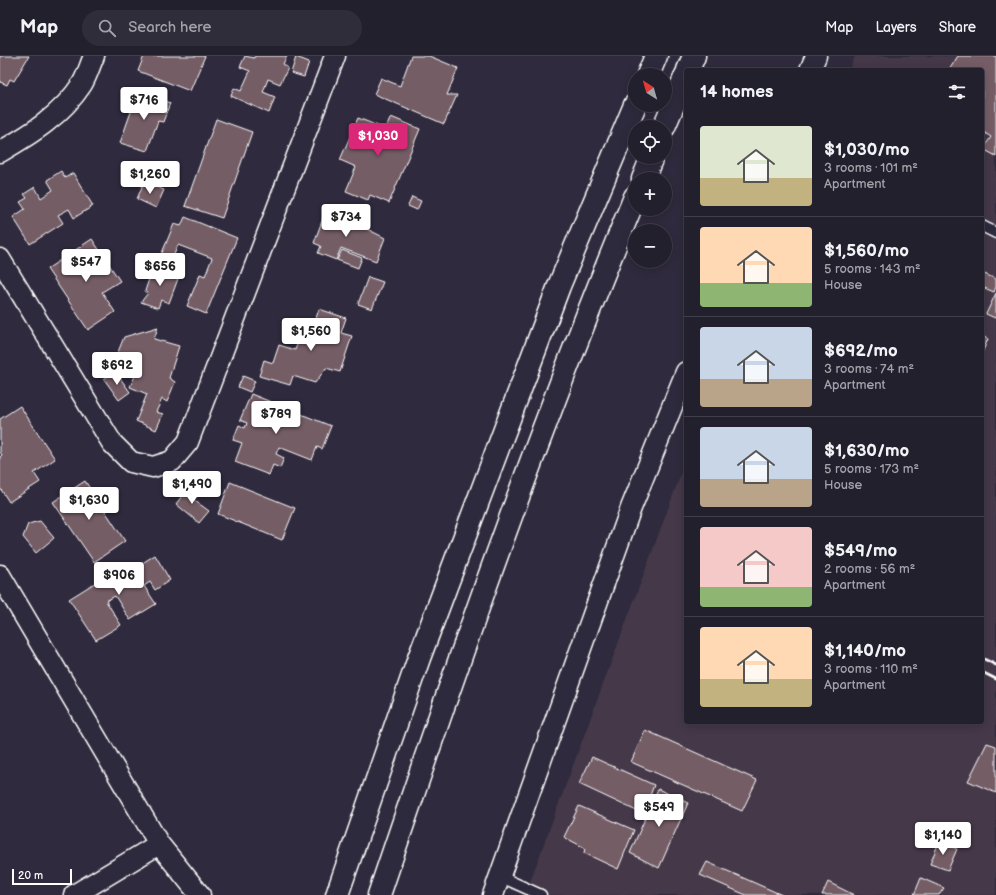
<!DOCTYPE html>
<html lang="en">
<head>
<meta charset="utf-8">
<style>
	:root { --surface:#23202e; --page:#2f2d3a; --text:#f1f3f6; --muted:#a3a3aa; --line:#403e4a; --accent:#db2777 }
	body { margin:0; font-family:"Balsamiq Sans",sans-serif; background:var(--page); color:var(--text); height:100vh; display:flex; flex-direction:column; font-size:15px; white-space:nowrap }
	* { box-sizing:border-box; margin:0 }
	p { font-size:13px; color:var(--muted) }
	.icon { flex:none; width:22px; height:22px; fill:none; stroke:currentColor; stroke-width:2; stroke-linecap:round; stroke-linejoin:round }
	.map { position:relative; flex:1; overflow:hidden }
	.drawer { position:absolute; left:684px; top:12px; width:300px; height:656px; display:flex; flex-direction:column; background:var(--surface); border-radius:4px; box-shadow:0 2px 10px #0003,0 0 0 1px var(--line) }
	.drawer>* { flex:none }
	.needle { width:26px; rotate:323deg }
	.controls { position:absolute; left:628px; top:12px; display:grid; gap:8px }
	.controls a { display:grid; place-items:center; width:44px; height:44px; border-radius:50%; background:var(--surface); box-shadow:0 2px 10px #0003,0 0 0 1px var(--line); font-size:20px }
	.scale { position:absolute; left:12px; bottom:10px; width:60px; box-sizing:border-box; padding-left:4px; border:2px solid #fff; border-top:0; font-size:11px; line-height:14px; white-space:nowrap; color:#fff; -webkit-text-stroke:3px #2f2a3d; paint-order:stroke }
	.price { position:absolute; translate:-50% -34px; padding:0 9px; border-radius:4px; background:#fff; color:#222; font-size:13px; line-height:26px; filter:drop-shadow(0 1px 2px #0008) }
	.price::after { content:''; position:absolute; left:50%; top:24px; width:12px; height:9px; margin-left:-6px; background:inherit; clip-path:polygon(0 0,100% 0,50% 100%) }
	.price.on { background:var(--accent); color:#fff }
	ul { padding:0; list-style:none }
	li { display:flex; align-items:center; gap:12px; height:100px; padding:0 16px }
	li+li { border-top:1px solid var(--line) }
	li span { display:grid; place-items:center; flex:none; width:112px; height:80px; border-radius:4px; color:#555 }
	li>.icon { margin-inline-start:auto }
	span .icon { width:48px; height:48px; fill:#fffc; stroke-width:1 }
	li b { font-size:17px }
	h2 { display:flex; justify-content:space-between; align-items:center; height:48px; padding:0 16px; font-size:17px }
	header { display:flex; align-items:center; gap:24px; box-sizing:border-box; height:56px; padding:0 20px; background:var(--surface); border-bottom:1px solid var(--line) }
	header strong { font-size:19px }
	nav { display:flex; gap:22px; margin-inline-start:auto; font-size:14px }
	.search { width:280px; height:36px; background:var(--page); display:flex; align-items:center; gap:10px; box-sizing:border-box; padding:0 14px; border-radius:22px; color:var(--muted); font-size:15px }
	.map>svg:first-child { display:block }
</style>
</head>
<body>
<header>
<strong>Map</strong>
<div class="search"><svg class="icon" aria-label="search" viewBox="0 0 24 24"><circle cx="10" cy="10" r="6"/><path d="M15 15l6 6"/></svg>Search here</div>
<nav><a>Map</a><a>Layers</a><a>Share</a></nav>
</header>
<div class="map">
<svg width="996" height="839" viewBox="0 0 996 839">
	<rect width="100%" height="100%" fill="#2f2a3d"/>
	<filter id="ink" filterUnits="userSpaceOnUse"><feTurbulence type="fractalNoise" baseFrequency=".025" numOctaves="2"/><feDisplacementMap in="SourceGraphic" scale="8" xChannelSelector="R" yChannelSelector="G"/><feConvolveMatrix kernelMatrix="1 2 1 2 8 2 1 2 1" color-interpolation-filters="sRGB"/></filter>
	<g filter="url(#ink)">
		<!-- built -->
		<path fill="#443949" d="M855,0H996V839H525L686,404V666H982V14H849Z"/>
		<!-- building -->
		<path fill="#755d66" stroke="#fff" d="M0,0H29L14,25L10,23L7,29L0,26Z
			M144,0H205L190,35L138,15Z
			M245,0L254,2L255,0H287L283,8L288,12L280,28L268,23L263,36L275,41L269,57L231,40L234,32L241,35L250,15L240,11Z
			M411,0H429L458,12L447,39H457L444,68L374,38L381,22L400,30Z
			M958,0H996V100L983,93L991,81L982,75V14H949Z
			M296,1L309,6L304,21L291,17Z
			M138,36L170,47L163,66L158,65L147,95L120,87Z
			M391,61L420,73L389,147L370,139L368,144L346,135L356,111L340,104L358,62L383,72L378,84L380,85Z
			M216,63L252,76L222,162L185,150Z
			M61,115L65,122L73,117L93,150L74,162L69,153L58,159L63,167L30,188L13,161L25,153L20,146L27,142L24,138L35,131L41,142L53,134L47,124Z
			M144,126L164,134L156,152L137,143Z
			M412,141L421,145L417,154L408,150Z
			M327,151L346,158L343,166L362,173L363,171L385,182L376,205L341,192L336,204L318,197L321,190L314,187Z
			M185,161L237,182L206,258L187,250L200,218L205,220L212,202L178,189L168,213L157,209L174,168L181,170Z
			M92,183L120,225L102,236L115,256L88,274L47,213Z
			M342,194L362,202L358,212L337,204Z
			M153,211L179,220L169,247L161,244L158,252L141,246L148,237L145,235Z
			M982,217L996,223V231L994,236L982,231Z
			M368,221L383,226L372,253L358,248Z
			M996,237V260L995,262L986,258Z
			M319,253L346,262L341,277L352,280L340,316L326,312L315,327L293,320L290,329L259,320L264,304L273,307L279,289L295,294L306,265L314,268Z
			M158,271L154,283L179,290L169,322L175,326L167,346L162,343L156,356L163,358L156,374L136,365L147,338L130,331L139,311L116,301L124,281Z
			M982,280L988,283L982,297Z
			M115,315L130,336L119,344L104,323Z
			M243,320L255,325L250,336L238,331Z
			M251,338L331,370L322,393L317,391L312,404L279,391L276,398L284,402L280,412L273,409L269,419L235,406L242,387L233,384L239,369L245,372L247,367L240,364Z
			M20,350L55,403L34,417L40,426L9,446L0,432V401L2,399L0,396V363Z
			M85,425L125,485L94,506L53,446Z
			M230,426L295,452L282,484L218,458Z
			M190,429L200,437L194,444L209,455L199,467L176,448Z
			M40,465L54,482L36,497L23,481L28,468Z
			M155,499L170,524L155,534L150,526L144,530L156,548L130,564L115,540L106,545L121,569L96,584L69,543L117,513L122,520Z
			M645,674L757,724L742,755L631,706Z
			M987,687L996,690V737L968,725Z
			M592,701L654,729L643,758L579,728Z
			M658,733L688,747L659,812L630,797Z
			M579,750L634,774L618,813L584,797L585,792L564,781Z
			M939,786L957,793L948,814L930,808Z
			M707,806L782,839H746L700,819Z
			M921,822L944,832L939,839H914Z
			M828,826L854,839H822Z"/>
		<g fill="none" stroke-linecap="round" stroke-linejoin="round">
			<defs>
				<path id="lane" d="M982,170L996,177
					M499,820L541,839"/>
				<path id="street" d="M810,14L816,0
					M0,96C31,78 62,59 82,28C87,20 90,9 94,0
					M0,203L112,387L131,406L153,411L172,405L188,386L335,0
					M0,519L159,788L200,839
					M74,839L159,788
					M493,839L631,452L686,316"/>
				<path id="highway" d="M688,14L694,0
					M648,19L656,0
					M664,71L686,19
					M643,123L652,101
					M337,839L419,602L559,230L635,49
					M379,839C458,604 540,370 635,141"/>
			</defs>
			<!-- lane casing -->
			<use href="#lane" stroke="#fff" stroke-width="13"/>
			<!-- street casing -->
			<use href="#street" stroke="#fff" stroke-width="23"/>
			<!-- highway casing -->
			<use href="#highway" stroke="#fff" stroke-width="25"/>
			<!-- lane -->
			<use href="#lane" stroke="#2f2a3d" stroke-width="10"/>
			<!-- street -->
			<use href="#street" stroke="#2f2a3d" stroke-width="20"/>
			<!-- highway -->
			<use href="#highway" stroke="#2f2a3d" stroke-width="22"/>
			<!-- rail -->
			<path stroke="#fff" stroke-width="3" d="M982,602L996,609
				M982,616L996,623"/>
		</g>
	</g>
</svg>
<div class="controls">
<a><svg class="needle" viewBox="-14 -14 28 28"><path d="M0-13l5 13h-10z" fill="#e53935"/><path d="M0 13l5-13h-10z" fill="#a3a3aa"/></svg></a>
<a><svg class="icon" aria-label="locate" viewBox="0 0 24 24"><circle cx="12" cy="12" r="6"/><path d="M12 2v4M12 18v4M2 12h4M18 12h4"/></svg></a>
<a>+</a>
<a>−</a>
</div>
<div class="scale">20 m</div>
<b class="price" style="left:144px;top:65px">$716</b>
<b class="price on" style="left:378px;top:101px">$1,030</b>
<b class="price" style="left:150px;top:139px">$1,260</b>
<b class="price" style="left:346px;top:182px">$734</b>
<b class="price" style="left:86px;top:227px">$547</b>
<b class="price" style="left:160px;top:231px">$656</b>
<b class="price" style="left:311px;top:296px">$1,560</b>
<b class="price" style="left:117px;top:330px">$692</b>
<b class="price" style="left:276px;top:379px">$789</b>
<b class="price" style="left:192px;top:449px">$1,490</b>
<b class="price" style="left:89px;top:465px">$1,630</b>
<b class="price" style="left:119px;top:540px">$906</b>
<b class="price" style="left:659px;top:772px">$549</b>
<b class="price" style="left:943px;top:800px">$1,140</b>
<section class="drawer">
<h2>14 homes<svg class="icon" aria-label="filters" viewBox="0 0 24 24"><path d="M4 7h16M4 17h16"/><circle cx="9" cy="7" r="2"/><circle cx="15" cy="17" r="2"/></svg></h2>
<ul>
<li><span style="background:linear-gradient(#dfe7d0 65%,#c2b280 0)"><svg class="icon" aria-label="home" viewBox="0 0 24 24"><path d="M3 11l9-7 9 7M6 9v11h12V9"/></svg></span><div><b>$1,030/mo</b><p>3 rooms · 101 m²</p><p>Apartment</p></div></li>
<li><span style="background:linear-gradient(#ffd9b3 70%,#8fb573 0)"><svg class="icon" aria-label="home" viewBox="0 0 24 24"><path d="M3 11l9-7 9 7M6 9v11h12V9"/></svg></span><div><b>$1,560/mo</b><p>5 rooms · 143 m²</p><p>House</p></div></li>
<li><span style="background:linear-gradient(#c9d6e8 65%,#b9a48a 0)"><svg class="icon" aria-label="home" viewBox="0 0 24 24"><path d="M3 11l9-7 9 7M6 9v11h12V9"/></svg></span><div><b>$692/mo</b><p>3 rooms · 74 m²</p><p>Apartment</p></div></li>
<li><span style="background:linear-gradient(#c9d6e8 65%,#b9a48a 0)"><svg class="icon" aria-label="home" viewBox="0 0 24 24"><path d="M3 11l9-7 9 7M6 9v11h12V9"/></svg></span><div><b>$1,630/mo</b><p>5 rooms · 173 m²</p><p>House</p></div></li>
<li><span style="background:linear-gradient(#f6c9c9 75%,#8fb573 0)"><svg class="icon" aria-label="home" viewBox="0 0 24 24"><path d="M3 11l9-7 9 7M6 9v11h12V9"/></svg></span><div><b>$549/mo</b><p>2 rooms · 56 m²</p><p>Apartment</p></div></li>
<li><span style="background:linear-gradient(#ffd9b3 65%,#c2b280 0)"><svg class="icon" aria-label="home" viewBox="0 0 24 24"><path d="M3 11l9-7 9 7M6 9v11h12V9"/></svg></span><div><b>$1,140/mo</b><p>3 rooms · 110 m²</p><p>Apartment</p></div></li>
</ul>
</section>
</div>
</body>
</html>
